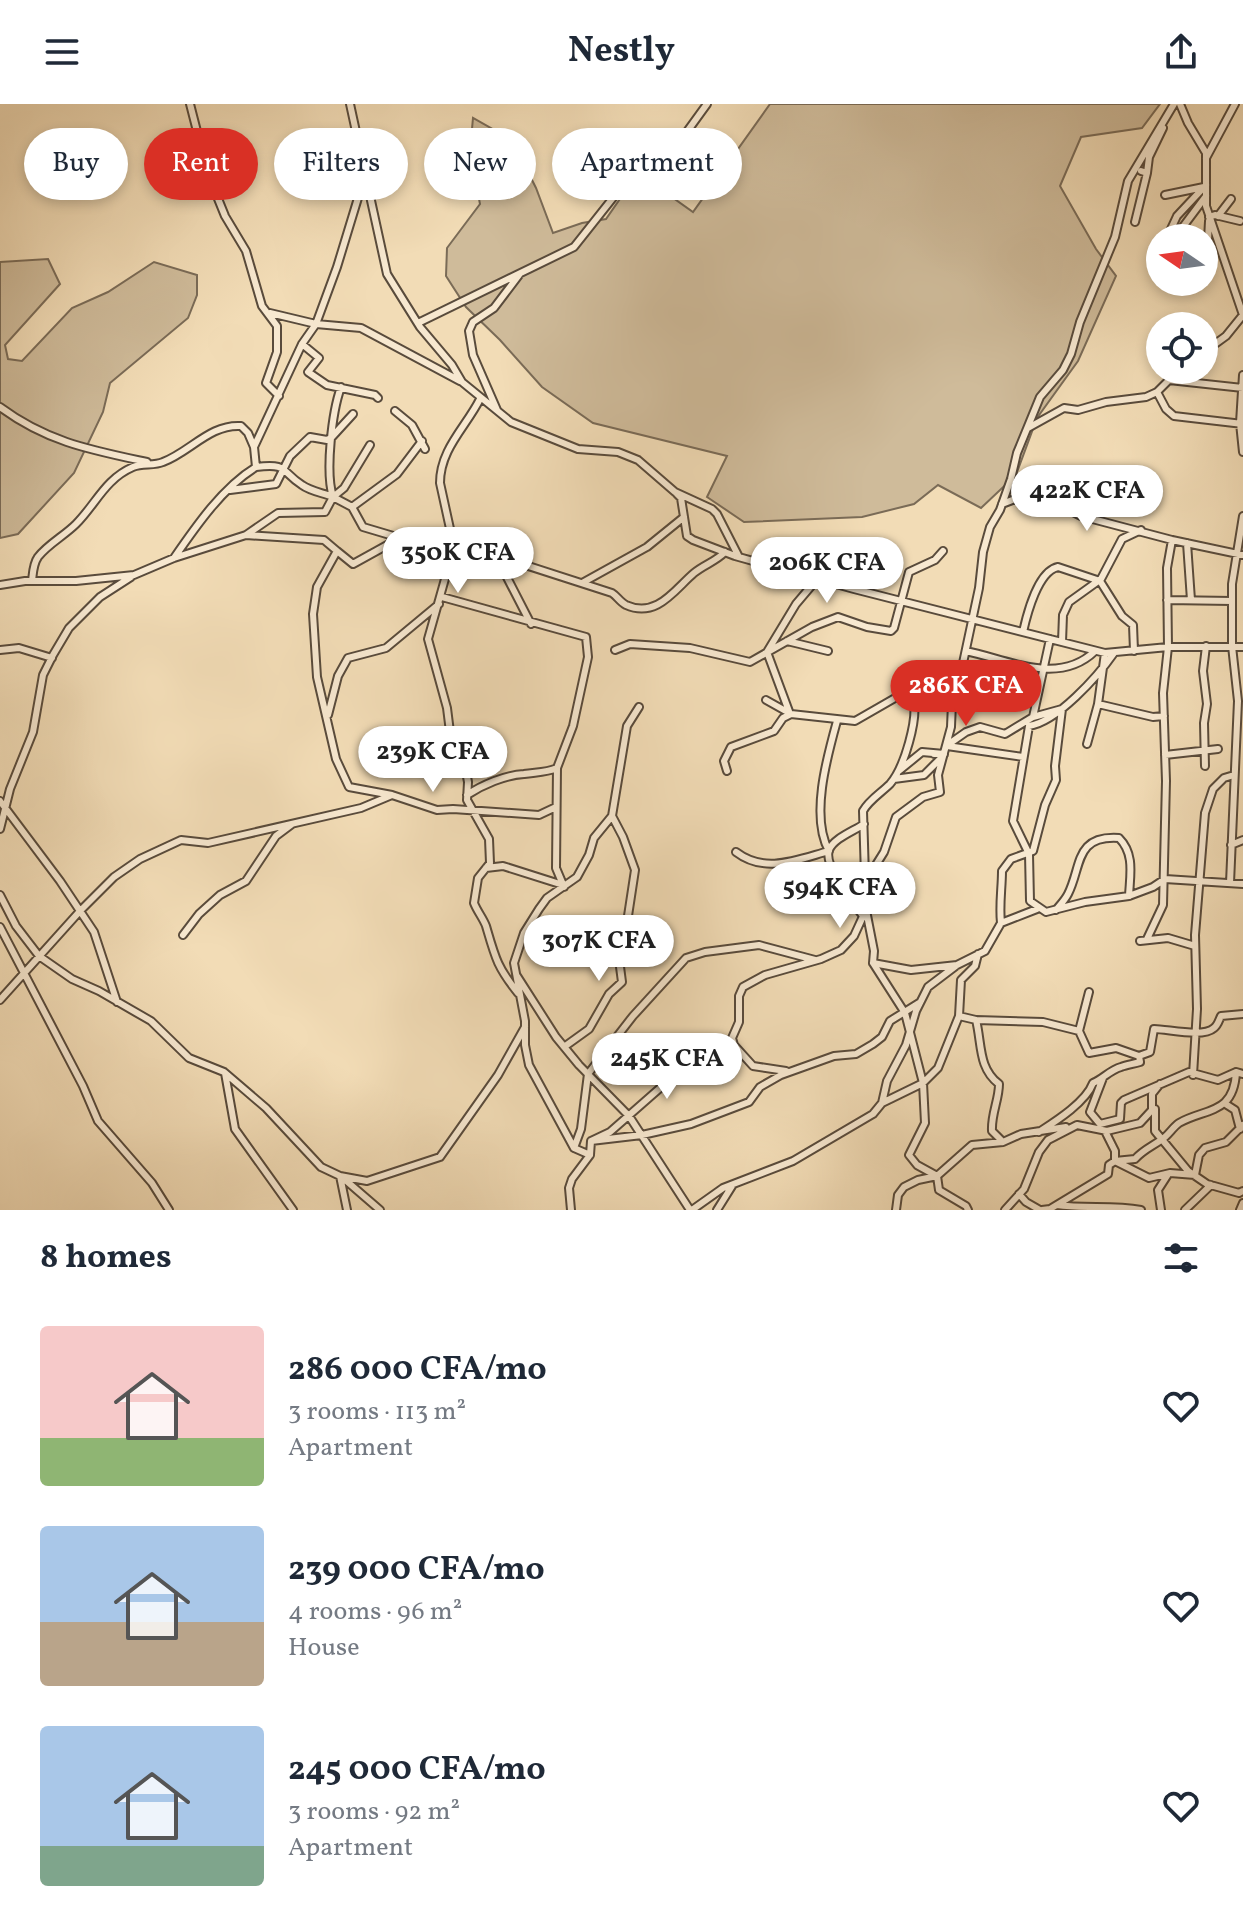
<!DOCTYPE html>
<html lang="en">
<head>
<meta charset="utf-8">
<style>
	:root { --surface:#fff; --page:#f6f6f7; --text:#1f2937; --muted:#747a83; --accent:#d93025 }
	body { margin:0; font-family:Vollkorn,serif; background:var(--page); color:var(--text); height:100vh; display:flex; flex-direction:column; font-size:30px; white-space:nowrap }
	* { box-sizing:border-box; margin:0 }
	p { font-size:26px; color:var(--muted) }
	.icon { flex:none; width:44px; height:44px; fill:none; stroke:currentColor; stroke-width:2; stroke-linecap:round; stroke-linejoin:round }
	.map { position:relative; height:1106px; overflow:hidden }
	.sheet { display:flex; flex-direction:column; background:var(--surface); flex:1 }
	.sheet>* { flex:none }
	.guide { position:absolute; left:24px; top:24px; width:800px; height:72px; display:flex; gap:16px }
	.needle { width:52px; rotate:283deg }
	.buttons { position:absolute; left:1146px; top:120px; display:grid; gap:16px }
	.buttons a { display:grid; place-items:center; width:72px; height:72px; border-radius:50%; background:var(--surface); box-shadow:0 4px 12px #0003; font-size:40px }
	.price { position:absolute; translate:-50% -68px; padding:0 18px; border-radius:28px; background:#fff; color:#222; font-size:26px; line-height:52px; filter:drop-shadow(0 2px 4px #0008) }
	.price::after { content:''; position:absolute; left:50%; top:48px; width:24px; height:18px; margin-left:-12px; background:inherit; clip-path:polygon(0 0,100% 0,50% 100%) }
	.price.selected { background:var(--accent); color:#fff }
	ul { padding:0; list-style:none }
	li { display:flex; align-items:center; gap:24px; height:200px; padding:0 40px }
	li span { display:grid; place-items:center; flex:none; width:224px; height:160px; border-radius:8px; color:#555 }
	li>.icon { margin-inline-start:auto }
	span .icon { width:96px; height:96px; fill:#fffc; stroke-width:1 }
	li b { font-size:34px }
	h2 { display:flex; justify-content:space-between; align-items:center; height:96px; padding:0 40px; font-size:34px }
	.tag { padding:0 28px; border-radius:36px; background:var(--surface); box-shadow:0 4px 12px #0003; font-size:28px; line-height:72px }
	.tag.selected { background:var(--accent); color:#fff }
	header { display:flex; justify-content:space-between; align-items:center; height:104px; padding:0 40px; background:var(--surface); font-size:36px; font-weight:700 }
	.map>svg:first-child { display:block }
</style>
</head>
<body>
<header><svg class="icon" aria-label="menu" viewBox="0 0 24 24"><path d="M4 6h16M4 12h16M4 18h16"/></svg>Nestly<svg class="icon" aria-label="share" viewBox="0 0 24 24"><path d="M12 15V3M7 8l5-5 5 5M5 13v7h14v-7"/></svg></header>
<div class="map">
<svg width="1243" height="1106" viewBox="0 0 1243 1106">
	<rect width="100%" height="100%" fill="#f2dcb6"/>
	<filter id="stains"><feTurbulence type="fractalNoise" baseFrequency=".0025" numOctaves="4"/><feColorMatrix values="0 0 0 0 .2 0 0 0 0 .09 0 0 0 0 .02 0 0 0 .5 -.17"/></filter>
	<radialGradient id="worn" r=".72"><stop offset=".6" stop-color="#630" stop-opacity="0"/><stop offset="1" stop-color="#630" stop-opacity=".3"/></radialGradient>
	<!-- green -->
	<path fill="#cfbb9a" stroke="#7a6b57" stroke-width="2" d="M770,0H1160L1142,24L1081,33L1060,82L1096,145L1116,172L1078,257L1037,314L1016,371L981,404L938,381L914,400L862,413L744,418L707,393L727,352L593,319L542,283L500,236L466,203L446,172L447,144L480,100L470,47L473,14L512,36L536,84L553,129L582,119L606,115L638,69L693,108Z
		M48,155L60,180L5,241L8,255L22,257L72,204L108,188L154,158L197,171V191L188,214L110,279L103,308L74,369L18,430L0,434V158Z"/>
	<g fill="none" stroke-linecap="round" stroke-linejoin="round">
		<defs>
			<path id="minor" d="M190,0L208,70L225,112L246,147L262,202L277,222V248L266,279L279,292
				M350,0L387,170L420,223L452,261L462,278L511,318L578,345L618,348L638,356L675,388L712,405L717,410L739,453
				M1180,0L1188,19L1206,49V102L1243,211L1226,232L1204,248
				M1206,54L1235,0
				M1147,69L1149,53L1163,24
				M1165,91L1204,83
				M1218,112L1231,95
				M1209,113L1215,111L1240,117
				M1135,118L1147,69L1141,67
				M1170,127L1177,112L1206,81
				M1179,128L1206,92
				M1208,136L1209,117
				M270,209L316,220L361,224L460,277
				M418,219L574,143L639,61L686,29L707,0
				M302,240L319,254L308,268L327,281L375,291L378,294
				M1243,271L1240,319L1243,348
				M1169,276L1243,284
				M1157,288L1166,305L1174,312L1243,320
				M480,295C466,323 440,345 440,379L454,443L428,535L447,604L452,644L465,662L468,678L467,696L489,735L490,759L478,774L474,799C477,807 483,814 486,822C495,853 497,863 518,889
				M0,303C47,338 91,346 147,358
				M497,306L473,251L469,227L473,218L494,204L519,171
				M395,307L412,321L425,345
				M1028,324L1064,304L1078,306L1106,298L1146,293L1157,288L1179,266
				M256,363C289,359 280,367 302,381C310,387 323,389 333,393C325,368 332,308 341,283
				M230,386L276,380L290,352L310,333L327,336L331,334L353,310
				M677,390L681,394L687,432L693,436L735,452L854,485L1105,549L1168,543H1243
				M333,393L344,384L370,341
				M1002,400L1015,395L1032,401L1055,399L1081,412L1172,436L1243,451
				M352,403L397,370L422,337
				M246,431L324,436L337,447
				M400,434L353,460L337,447L317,483L313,510L317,573L336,655L349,683L392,691L437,706L453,705L539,711L556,703
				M1187,439L1191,496
				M496,452L531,520
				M174,454C196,422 223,383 256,363L254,343L302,240L316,220L337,163L365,71
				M32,477C33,469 33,460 38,453C48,440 64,432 76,420C96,400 105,375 133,363C142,359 154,362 163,358C190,348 210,320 241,322L248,329L254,343
				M582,479L647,443L684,413
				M0,481L25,477H76L134,471L174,454L246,431L278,409L325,408L333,393L352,403L363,423L400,434L485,448L612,489C617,492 620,498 626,501C657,515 675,485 694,469C705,460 715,458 725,448
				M442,493L586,533L588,553L573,622L557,664L556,764L564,783
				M1167,496L1232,497
				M1023,528C1027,510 1038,467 1058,463L1100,477L1122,512L1133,521L1134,547
				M787,537L828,547
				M1062,538L1063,511L1069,498L1101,475L1122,435L1141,426
				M0,546L19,544L52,554
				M615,546L630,540L690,544L750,558L812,523L838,513L867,523L891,527L894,524L909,468L935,456L943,447
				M966,547C1009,556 1059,582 1095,547
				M1114,549C1098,572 1057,618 1029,622L1013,717L1029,750L1030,797L1046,808L1085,798L1129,792L1153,783L1165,775L1243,780
				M919,582L913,594C919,614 904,664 890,680C881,689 869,696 863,707L866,806L874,847L873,859L911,866L957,861
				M766,596L791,610L855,617L902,590L935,579L963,559L979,484L983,448L990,423L1000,406L1011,375L1017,349L1040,293L1063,266L1071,250L1080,218L1115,133L1128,77L1174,0
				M1098,600L1153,613L1164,612
				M790,610L767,548L796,500L818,474
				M328,611L338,572L348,554L386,544L439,500
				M1033,613L1050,535
				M1087,640L1098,600L1105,549
				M946,642L966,628L980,623L1005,630L1033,613L1062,605L1055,662L1056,676L1045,701L1033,747L1011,755L1002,767C1002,784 999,801 1001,819
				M947,642L1023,653
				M1165,651L1218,645
				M1205,662L1204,619L1207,600L1203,567L1206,542
				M900,666L922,648L944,650H934
				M727,667L724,657L731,643L774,627L783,614L791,610
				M894,675L924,671L941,654
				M467,691C482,681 505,671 524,670C536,668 545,669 557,664
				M0,697L60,777L94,828L117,898
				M0,725L10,685L33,628L43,571L53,551L69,524L100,493L131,473
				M1231,741L1243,736
				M736,748C765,770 796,756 829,747C810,713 827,653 837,617
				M486,764L503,762L563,781
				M866,777L884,748L896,713L923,693L940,688L938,671L951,623L952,599L963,559
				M1230,779L1238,597L1232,542V480L1243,412
				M0,791L16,822L39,852L72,875L99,887L151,917L189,954L224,968L266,1004L321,1063L340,1072L367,1077L440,1053L498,971L525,923
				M1056,806C1060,801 1065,796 1068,790C1082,763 1074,731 1119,734C1135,750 1130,771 1129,792
				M863,812C854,800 823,762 829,746C834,734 854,727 864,720
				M0,823L83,982L98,1017L152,1079L169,1106
				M183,831L199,810L220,791L246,777L276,732L292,720
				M1147,835L1163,801L1166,677L1163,589L1168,543L1167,464L1172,436
				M1140,837L1168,834L1195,842
				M873,859L905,909L923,979L925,1019L909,1051L917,1061L937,1072
				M517,872L556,933L579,961L629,1012L690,1106
				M1089,888L1079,927L1089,949L1116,944L1139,952
				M0,896L80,807L114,773L140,755L181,736L208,739L361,704L392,691
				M959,912L976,916C982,940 978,964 999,980C999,996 991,1010 992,1027L1003,1038
				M976,916L1043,918L1079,927
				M564,943L589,925L609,890L622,878L617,840L626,825L635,766L623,733L612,712
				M786,967L753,962L734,941L732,934L739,918V892L743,883L765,871L821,855L841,846L854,832L865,808
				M225,969L235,1025L293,1106
				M1193,971L1197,905L1195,831L1205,709L1213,685L1224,674L1234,671
				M1103,974L1090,1008L1100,1020L1120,1015L1121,999L1124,996L1189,968L1218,976L1236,968L1243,970
				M882,999L887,977L906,941L916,907L928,883L957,861L985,847L1001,819L1037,805
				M1224,999L1235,1006L1240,1025
				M1155,1005V1027L1188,1067L1207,1080L1239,1089L1243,1087
				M1105,1027L1115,1047V1057L1149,1074L1170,1069L1195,1071
				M1039,1028C1056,1017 1086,998 1093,979C1103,975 1110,966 1121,963C1127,961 1133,960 1140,958L1139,952L1150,948L1154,925C1168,925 1203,934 1214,924C1218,921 1219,916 1221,912L1243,910
				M591,1037L642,1031L691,1020L749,998L760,983L781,971L834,952L856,950L873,940L882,933L890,917L919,899
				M574,1044L581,1025L588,970L633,912L686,854L705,848L759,841L815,856
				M590,1051L591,1037L610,1028L684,963L733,938
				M1195,1071L1199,1051L1205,1044L1226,1038L1243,1021
				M340,1072L347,1106
				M937,1072L939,1086L966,1102L968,1106
				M343,1074L380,1106
				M1019,1090L1026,1098L1040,1106
				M1057,1101C1085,1105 1112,1101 1141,1106
				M571,1106L569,1084L572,1075L590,1051L574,1044L529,961L525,941V917L514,859L524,829L539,805L547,794L577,773L589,751L594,734L612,712L627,622L639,603
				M692,1106L723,1084L793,1057L873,1010L882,999L923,979L938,964L959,912L961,876L975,862L978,850
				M717,1106L732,1082
				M896,1106L898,1091L904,1083L918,1076L937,1072L972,1041L1003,1038L1021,1030L1066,1023
				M1005,1106L1024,1085L1039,1048L1048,1036L1077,1021L1107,1027L1140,1019L1152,1006V990L1160,980
				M1042,1106L1050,1105L1108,1070L1109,1061L1115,1057L1135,1055C1143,1046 1151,1043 1161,1036C1168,1032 1172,1024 1179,1019C1205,1004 1234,1011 1236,968
				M1161,1106L1158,1086L1167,1072
				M1185,1106L1211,1081
				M1240,1106L1243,1099"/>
		</defs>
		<!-- minor casing -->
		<use href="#minor" stroke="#594b3c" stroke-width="10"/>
		<!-- minor -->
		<use href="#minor" stroke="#f7e8d0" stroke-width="6"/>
	</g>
	<rect width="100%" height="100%" filter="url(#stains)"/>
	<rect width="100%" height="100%" fill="url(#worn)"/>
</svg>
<div class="buttons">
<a><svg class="needle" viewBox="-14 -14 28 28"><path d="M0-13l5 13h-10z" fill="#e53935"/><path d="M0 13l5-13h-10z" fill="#747a83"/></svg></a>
<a><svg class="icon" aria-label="locate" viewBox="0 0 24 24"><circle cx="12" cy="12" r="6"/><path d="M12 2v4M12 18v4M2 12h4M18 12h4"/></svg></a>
</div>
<b class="price" style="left:1087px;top:429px">422K CFA</b>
<b class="price" style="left:458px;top:491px">350K CFA</b>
<b class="price" style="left:827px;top:501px">206K CFA</b>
<b class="price selected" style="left:966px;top:624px">286K CFA</b>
<b class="price" style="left:433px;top:690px">239K CFA</b>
<b class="price" style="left:840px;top:826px">594K CFA</b>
<b class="price" style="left:599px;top:879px">307K CFA</b>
<b class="price" style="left:667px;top:997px">245K CFA</b>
<div class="guide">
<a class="tag">Buy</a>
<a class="tag selected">Rent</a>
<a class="tag">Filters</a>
<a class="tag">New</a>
<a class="tag">Apartment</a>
</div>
</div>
<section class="sheet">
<h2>8 homes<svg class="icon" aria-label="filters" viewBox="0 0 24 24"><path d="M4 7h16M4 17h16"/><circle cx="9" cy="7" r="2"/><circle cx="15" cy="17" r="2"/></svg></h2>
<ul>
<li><span style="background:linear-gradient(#f6c9c9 70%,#8fb573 0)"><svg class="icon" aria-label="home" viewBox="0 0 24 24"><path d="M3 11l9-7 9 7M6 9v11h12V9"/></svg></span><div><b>286 000 CFA/mo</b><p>3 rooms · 113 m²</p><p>Apartment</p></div><svg class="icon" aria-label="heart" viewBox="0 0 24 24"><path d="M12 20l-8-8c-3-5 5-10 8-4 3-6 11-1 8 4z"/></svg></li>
<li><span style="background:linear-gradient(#a9c7e8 60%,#b9a48a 0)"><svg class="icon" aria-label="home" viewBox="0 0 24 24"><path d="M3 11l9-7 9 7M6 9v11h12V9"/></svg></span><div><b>239 000 CFA/mo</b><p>4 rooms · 96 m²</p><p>House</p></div><svg class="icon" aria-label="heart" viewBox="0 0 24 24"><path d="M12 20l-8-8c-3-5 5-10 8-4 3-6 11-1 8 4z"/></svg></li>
<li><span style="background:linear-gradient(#a9c7e8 75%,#7fa58c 0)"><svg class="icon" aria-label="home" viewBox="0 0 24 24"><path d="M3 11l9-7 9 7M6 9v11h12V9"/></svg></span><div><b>245 000 CFA/mo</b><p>3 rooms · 92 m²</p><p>Apartment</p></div><svg class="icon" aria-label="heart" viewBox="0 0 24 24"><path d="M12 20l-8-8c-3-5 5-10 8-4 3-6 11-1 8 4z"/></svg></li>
</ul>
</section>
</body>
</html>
